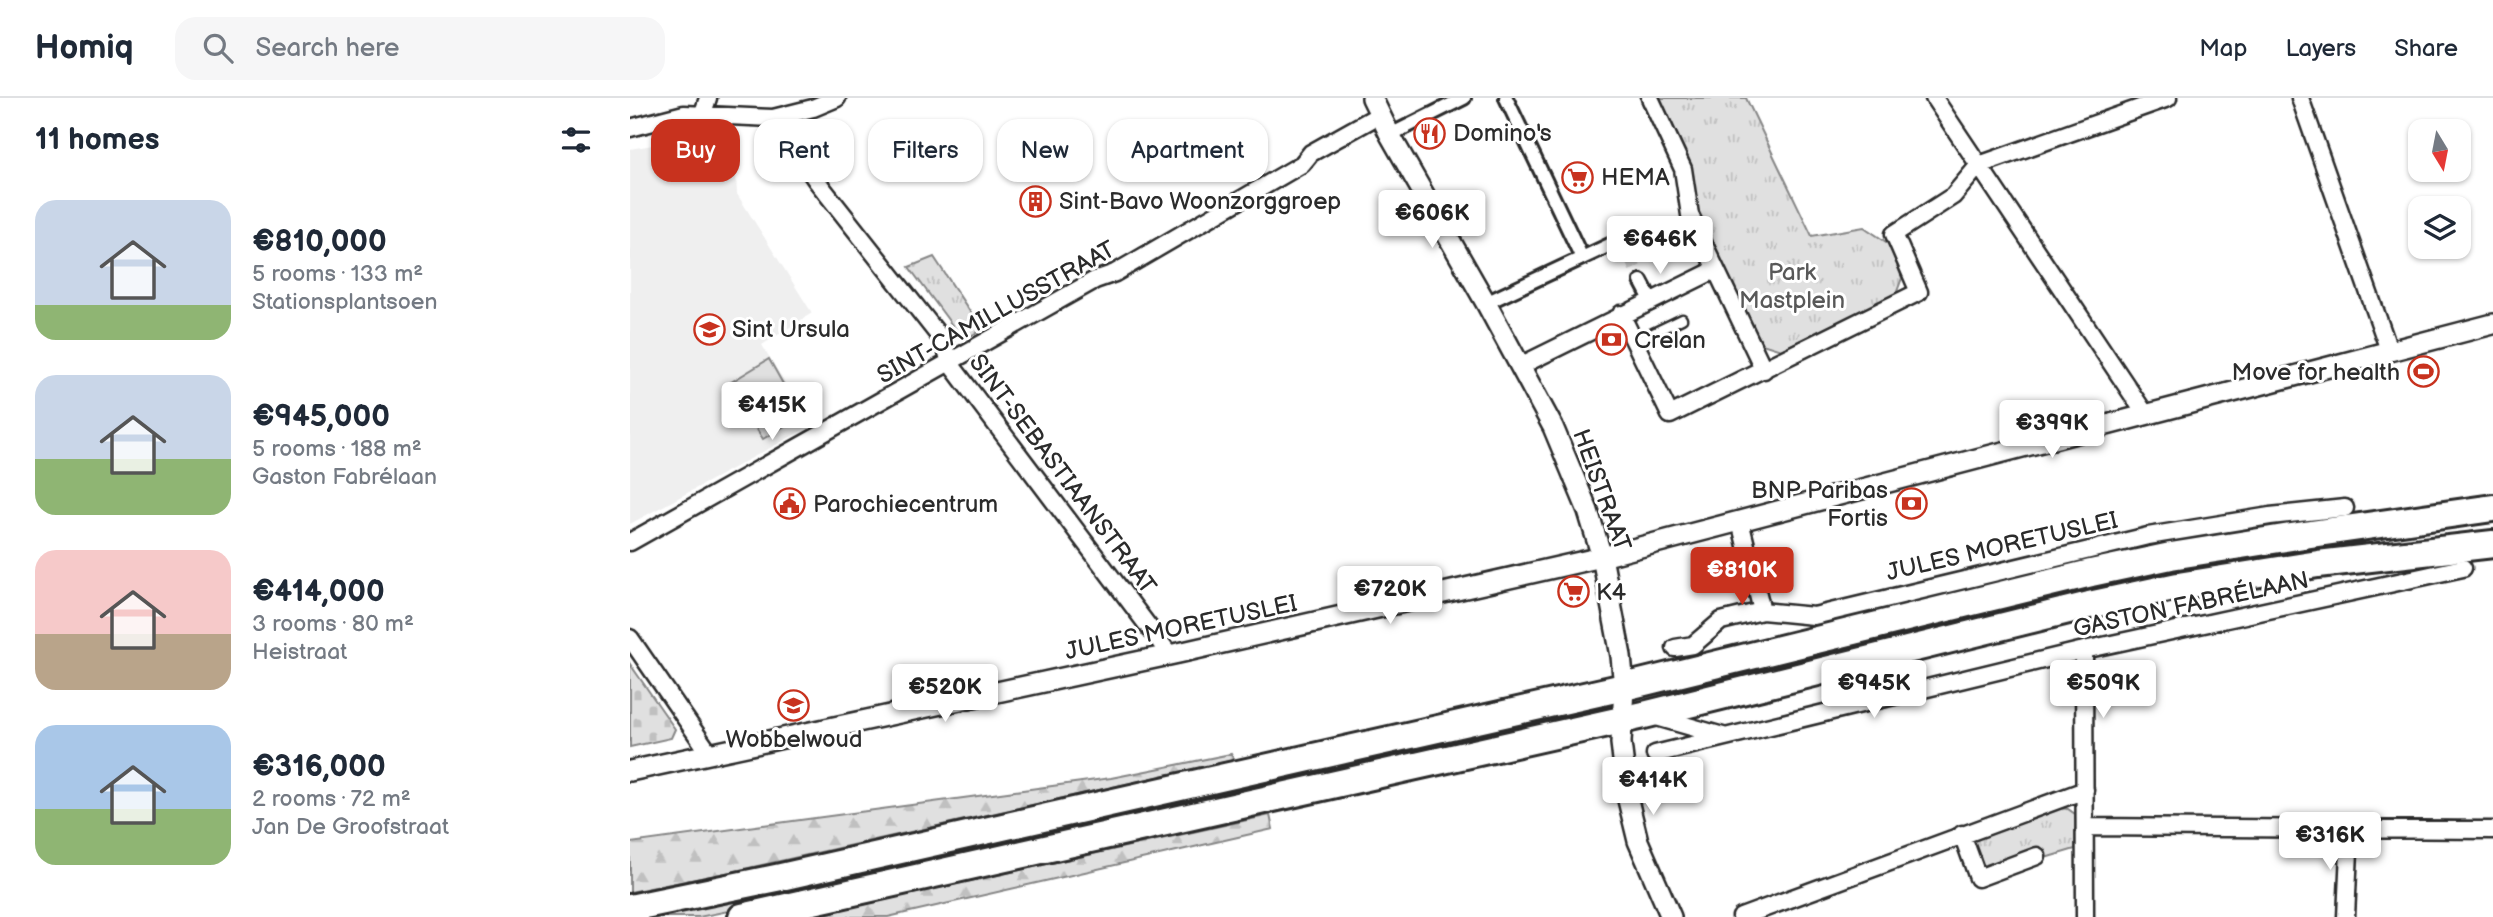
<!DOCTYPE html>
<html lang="en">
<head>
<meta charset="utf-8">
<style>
	:root { --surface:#fff; --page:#f6f6f7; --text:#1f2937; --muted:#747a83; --line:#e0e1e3; --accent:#c8321e }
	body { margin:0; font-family:"Balsamiq Sans",sans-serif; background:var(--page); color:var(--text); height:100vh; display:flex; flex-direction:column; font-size:26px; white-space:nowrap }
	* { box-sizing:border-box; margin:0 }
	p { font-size:23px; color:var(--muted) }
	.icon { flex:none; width:38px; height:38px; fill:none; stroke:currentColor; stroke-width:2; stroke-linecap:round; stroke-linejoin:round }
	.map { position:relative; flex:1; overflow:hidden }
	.side { display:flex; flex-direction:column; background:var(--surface); width:630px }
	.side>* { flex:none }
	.guide { position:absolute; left:21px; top:21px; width:665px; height:63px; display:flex; gap:14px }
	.needle { width:46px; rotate:170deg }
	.controls { position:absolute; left:1778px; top:21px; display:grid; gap:14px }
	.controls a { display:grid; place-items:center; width:63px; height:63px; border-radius:14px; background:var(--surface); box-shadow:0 2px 5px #0004; font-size:35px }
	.price { position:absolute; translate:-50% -60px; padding:0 16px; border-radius:7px; background:#fff; color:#222; font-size:23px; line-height:46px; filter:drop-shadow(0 2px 4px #0008) }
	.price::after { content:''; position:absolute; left:50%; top:42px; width:21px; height:16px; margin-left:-10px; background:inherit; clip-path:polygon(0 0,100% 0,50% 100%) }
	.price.active { background:var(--accent); color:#fff }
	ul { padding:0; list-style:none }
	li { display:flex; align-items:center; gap:21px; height:175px; padding:0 35px }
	li span { display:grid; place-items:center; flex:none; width:196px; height:140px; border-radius:21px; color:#555 }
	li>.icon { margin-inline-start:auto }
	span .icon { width:84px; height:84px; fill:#fffc; stroke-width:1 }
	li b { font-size:30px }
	h2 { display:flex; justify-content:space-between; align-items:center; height:84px; padding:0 35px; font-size:30px }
	.pill { padding:0 24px; border-radius:21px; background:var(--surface); box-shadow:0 2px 5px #0004; font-size:24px; line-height:63px }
	.pill.active { background:var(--accent); color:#fff }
	header { display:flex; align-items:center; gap:42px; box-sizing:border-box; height:98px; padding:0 35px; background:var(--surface); border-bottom:2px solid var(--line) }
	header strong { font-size:33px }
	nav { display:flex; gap:38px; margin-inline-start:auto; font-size:24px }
	.search { width:490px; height:63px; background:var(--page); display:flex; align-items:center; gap:18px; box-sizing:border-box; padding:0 24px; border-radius:21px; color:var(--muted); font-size:26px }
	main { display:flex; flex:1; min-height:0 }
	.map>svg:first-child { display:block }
</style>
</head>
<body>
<header>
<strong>Homiq</strong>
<div class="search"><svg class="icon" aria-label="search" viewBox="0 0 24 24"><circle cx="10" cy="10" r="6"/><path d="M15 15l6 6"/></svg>Search here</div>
<nav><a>Map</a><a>Layers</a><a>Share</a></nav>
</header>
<main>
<section class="side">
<h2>11 homes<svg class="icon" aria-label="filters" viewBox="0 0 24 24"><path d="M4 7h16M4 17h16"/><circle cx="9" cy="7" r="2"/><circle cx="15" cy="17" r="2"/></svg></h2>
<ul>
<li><span style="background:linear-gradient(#c9d6e8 75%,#8fb573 0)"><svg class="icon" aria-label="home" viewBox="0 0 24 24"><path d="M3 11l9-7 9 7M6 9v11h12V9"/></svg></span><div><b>€810,000</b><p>5 rooms · 133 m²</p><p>Stationsplantsoen</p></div></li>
<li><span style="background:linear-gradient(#c9d6e8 60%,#8fb573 0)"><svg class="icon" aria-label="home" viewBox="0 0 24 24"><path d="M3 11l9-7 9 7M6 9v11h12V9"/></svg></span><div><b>€945,000</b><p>5 rooms · 188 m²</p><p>Gaston Fabrélaan</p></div></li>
<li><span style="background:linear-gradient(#f6c9c9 60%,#b9a48a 0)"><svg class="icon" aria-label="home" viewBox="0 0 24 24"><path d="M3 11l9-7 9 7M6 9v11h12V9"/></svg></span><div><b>€414,000</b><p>3 rooms · 80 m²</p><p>Heistraat</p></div></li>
<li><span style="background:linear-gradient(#a9c7e8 60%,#8fb573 0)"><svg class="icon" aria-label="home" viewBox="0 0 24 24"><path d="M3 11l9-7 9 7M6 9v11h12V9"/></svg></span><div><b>€316,000</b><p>2 rooms · 72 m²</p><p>Jan De Groofstraat</p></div></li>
</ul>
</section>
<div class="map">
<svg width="1863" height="819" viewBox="0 0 1863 819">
	<defs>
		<pattern id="forest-firs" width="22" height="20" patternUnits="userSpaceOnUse" patternTransform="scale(1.75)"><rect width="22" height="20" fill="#e0e0e0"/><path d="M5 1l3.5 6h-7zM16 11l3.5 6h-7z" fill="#c0c0c0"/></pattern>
		<pattern id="cemetery-stones" width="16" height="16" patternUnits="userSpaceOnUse" patternTransform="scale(1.75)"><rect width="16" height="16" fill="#e0e0e0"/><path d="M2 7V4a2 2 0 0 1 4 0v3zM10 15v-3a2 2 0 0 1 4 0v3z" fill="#c0c0c0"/></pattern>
		<pattern id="park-tufts" width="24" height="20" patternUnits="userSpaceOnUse" patternTransform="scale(1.75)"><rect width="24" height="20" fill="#e0e0e0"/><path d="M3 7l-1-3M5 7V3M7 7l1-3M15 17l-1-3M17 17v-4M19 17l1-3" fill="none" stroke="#c0c0c0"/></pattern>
	</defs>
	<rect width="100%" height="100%" fill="#fff"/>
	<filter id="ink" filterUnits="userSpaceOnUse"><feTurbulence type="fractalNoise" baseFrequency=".0143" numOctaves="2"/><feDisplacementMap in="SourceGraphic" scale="14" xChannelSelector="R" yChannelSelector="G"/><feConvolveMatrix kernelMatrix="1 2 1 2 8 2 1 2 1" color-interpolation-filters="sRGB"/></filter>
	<g filter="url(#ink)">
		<!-- built -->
		<path fill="#efefef" d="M104,42L107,96L182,215L132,247L181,328L0,426V51L45,43Z"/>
		<!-- grass -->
		<path fill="#e0e0e0" stroke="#868686" stroke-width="2" d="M139,261L171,318L133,341L98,286Z
			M951,607V613L860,635L847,643L152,802L69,819H0Z"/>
		<!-- forest -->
		<path fill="url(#forest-firs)" stroke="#868686" stroke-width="2" d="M601,656L604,662L96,775L0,794V745L481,680Z
			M640,717L643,731L258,819H177Z"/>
		<!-- cemetery -->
		<path fill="url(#cemetery-stones)" stroke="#868686" stroke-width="2" d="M0,566L45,631L41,640L0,649Z"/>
		<!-- park -->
		<path fill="url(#park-tufts)" stroke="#868686" stroke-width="2" d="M1030,0H1116L1182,138L1234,129L1259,146L1272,180L1266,196L1151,252L1132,246L1069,119L1059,63Z
			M304,159L352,232L333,242L279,169Z
			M1422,709L1438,711L1445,716V751L1415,760L1411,750L1351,772L1338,739Z"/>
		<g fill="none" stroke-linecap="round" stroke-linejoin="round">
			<!-- pedestrian-tunnel -->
			<path stroke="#d5d5d5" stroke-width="12" stroke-dasharray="12 6" stroke-linecap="butt" d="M988,153L996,168L1003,165L1011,183"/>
			<defs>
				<path id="service" d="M1004,244L1052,221"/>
				<path id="pedestrian" d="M760,37L834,0
					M952,160L984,145L988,153
					M1011,183L1021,202
					M856,205L952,160L876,0"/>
				<path id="minor" d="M1020,0L1053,71L1060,117L1134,272
					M1304,0L1516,317
					M1670,0L1759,252
					M72,18L78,0
					M143,20L186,82L314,244L320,265L325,272L540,557
					M0,30L54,16L143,20L183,10L207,0
					M991,216L1040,317L1289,194L1264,136L1323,98L1349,67L1538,0
					M890,268L1085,172
					M1110,423L1132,513L1184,518L1518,438L1640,418L1715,410
					M0,444L465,182L485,175L672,66L681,55L749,17
					M0,540L80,656
					M1045,550L1063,547L1091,523L1132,513
					M1454,552L1455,819
					M1023,618L1093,638
					M1025,656L1454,552L1833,470
					M1456,729L1863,732
					M1332,736L1348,780L1407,758
					M1111,819L1455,692
					M1716,819L1720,730"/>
				<path id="tertiary" d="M742,0L760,37L856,205L923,329L958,413L972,459L991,558L994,589L991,645L998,702L1008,743L1041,819
					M0,673L553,554L972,459L1863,226"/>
				<path id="trunk" d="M0,810L151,779L994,589L1461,475L1541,458L1674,437L1863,410
					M112,819L1014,617L1459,507L1548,488L1688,466L1863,446"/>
			</defs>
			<!-- service casing -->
			<use href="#service" stroke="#2b2b2b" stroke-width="13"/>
			<!-- pedestrian casing -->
			<use href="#pedestrian" stroke="#2b2b2b" stroke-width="18"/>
			<!-- minor casing -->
			<use href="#minor" stroke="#2b2b2b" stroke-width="21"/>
			<!-- tertiary casing -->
			<use href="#tertiary" stroke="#2b2b2b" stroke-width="24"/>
			<!-- trunk casing -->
			<use href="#trunk" stroke="#2b2b2b" stroke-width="32"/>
			<!-- service -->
			<use href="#service" stroke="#fff" stroke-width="8"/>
			<!-- pedestrian -->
			<use href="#pedestrian" stroke="#fff" stroke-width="12"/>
			<!-- minor -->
			<use href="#minor" stroke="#fff" stroke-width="16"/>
			<!-- tertiary -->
			<use href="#tertiary" stroke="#fff" stroke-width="19"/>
			<!-- trunk -->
			<use href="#trunk" stroke="#fff" stroke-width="26"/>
		</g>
	</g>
	<!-- icons -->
	<defs>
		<symbol id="restaurant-ring" viewBox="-11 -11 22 22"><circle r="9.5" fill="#fff" stroke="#c8321e" stroke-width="1.5"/><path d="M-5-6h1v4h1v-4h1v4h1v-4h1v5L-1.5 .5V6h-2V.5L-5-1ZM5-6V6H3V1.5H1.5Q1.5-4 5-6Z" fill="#c8321e"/></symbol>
		<symbol id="supermarket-ring" viewBox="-11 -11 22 22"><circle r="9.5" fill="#fff" stroke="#c8321e" stroke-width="1.5"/><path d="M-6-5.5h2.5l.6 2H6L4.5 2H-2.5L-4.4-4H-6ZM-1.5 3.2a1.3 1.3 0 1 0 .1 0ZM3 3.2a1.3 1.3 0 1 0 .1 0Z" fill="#c8321e"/></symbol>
		<symbol id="building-ring" viewBox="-11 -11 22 22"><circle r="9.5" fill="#fff" stroke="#c8321e" stroke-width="1.5"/><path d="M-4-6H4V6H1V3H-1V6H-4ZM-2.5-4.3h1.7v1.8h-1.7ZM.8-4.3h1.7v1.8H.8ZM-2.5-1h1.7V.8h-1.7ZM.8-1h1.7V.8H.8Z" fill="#c8321e"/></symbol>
		<symbol id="school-ring" viewBox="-11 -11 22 22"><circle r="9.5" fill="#fff" stroke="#c8321e" stroke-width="1.5"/><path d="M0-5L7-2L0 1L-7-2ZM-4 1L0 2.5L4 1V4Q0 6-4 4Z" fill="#c8321e"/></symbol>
		<symbol id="bank-ring" viewBox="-11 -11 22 22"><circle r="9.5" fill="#fff" stroke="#c8321e" stroke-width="1.5"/><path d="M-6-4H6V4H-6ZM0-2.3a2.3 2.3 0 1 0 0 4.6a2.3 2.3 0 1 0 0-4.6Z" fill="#c8321e"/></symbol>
		<symbol id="stadium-ring" viewBox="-11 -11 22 22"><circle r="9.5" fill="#fff" stroke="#c8321e" stroke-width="1.5"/><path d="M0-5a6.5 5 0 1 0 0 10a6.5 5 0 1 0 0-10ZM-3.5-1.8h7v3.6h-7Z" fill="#c8321e"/></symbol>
		<symbol id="civic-ring" viewBox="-11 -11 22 22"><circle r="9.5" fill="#fff" stroke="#c8321e" stroke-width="1.5"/><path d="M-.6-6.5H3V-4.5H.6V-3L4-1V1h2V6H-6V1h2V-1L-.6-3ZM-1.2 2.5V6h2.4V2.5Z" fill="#c8321e"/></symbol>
	</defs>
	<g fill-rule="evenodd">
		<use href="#restaurant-ring" x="782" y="18" width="35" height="35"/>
		<use href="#supermarket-ring" x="930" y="62" width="35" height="35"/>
		<use href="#building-ring" x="388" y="86" width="35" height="35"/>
		<use href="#school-ring" x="62" y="214" width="35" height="35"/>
		<use href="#bank-ring" x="964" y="224" width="35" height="35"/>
		<use href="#stadium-ring" x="1776" y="256" width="35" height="35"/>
		<use href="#civic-ring" x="142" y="388" width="35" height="35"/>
		<use href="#bank-ring" x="1264" y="388" width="35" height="35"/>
		<use href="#supermarket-ring" x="926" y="476" width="35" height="35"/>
		<use href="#school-ring" x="146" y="590" width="35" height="35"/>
	</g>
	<g text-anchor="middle" stroke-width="6" stroke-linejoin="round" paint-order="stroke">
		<!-- poi labels -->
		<g font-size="24" fill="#2b2b2b" stroke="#fff" text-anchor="start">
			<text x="823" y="43">Domino's</text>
			<text x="971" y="87">HEMA</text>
			<text x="429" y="111">Sint-Bavo Woonzorggroep</text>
			<text x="102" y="239">Sint Ursula</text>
			<text x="1004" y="250">Crelan</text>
			<text x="1770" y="282" text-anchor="end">Move for health</text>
			<text x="1258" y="400" text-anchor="end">BNP Paribas<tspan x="1258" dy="28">Fortis</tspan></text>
			<text x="183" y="414">Parochiecentrum</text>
			<text x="966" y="502">K4</text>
			<text x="164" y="649" text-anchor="middle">Wobbelwoud</text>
		</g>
		<!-- park labels -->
		<g font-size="24" fill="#585858" stroke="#fff">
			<text x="1162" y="182">Park<tspan x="1162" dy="28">Mastplein</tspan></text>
		</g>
		<!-- street labels -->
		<g font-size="24" fill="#2b2b2b" stroke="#fff">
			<text transform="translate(366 214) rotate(-29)" y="8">SINT-CAMILLUSSTRAAT</text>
			<text transform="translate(433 376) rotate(53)" y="8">SINT-SEBASTIAANSTRAAT</text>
			<text transform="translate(972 392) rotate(70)" y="8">HEISTRAAT</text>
			<text transform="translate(1372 448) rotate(-13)" y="8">JULES MORETUSLEI</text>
			<text transform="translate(1561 506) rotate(-12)" y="8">GASTON FABRÉLAAN</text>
			<text transform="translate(551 529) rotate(-12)" y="8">JULES MORETUSLEI</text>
		</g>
	</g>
</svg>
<div class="controls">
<a><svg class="needle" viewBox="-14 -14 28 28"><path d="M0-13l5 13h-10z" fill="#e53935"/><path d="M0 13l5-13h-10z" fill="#747a83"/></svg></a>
<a><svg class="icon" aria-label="layers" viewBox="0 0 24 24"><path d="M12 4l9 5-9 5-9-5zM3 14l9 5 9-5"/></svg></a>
</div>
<b class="price" style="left:802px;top:152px">€606K</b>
<b class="price" style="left:1030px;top:178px">€646K</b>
<b class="price" style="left:142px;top:344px">€415K</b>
<b class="price" style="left:1422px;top:362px">€399K</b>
<b class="price active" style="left:1112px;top:509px">€810K</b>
<b class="price" style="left:760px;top:528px">€720K</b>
<b class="price" style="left:1244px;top:622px">€945K</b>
<b class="price" style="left:1473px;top:622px">€509K</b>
<b class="price" style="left:315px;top:626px">€520K</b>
<b class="price" style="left:1023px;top:719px">€414K</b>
<b class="price" style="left:1700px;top:774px">€316K</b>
<div class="guide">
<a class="pill active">Buy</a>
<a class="pill">Rent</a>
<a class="pill">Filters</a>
<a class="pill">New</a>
<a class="pill">Apartment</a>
</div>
</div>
</main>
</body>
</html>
